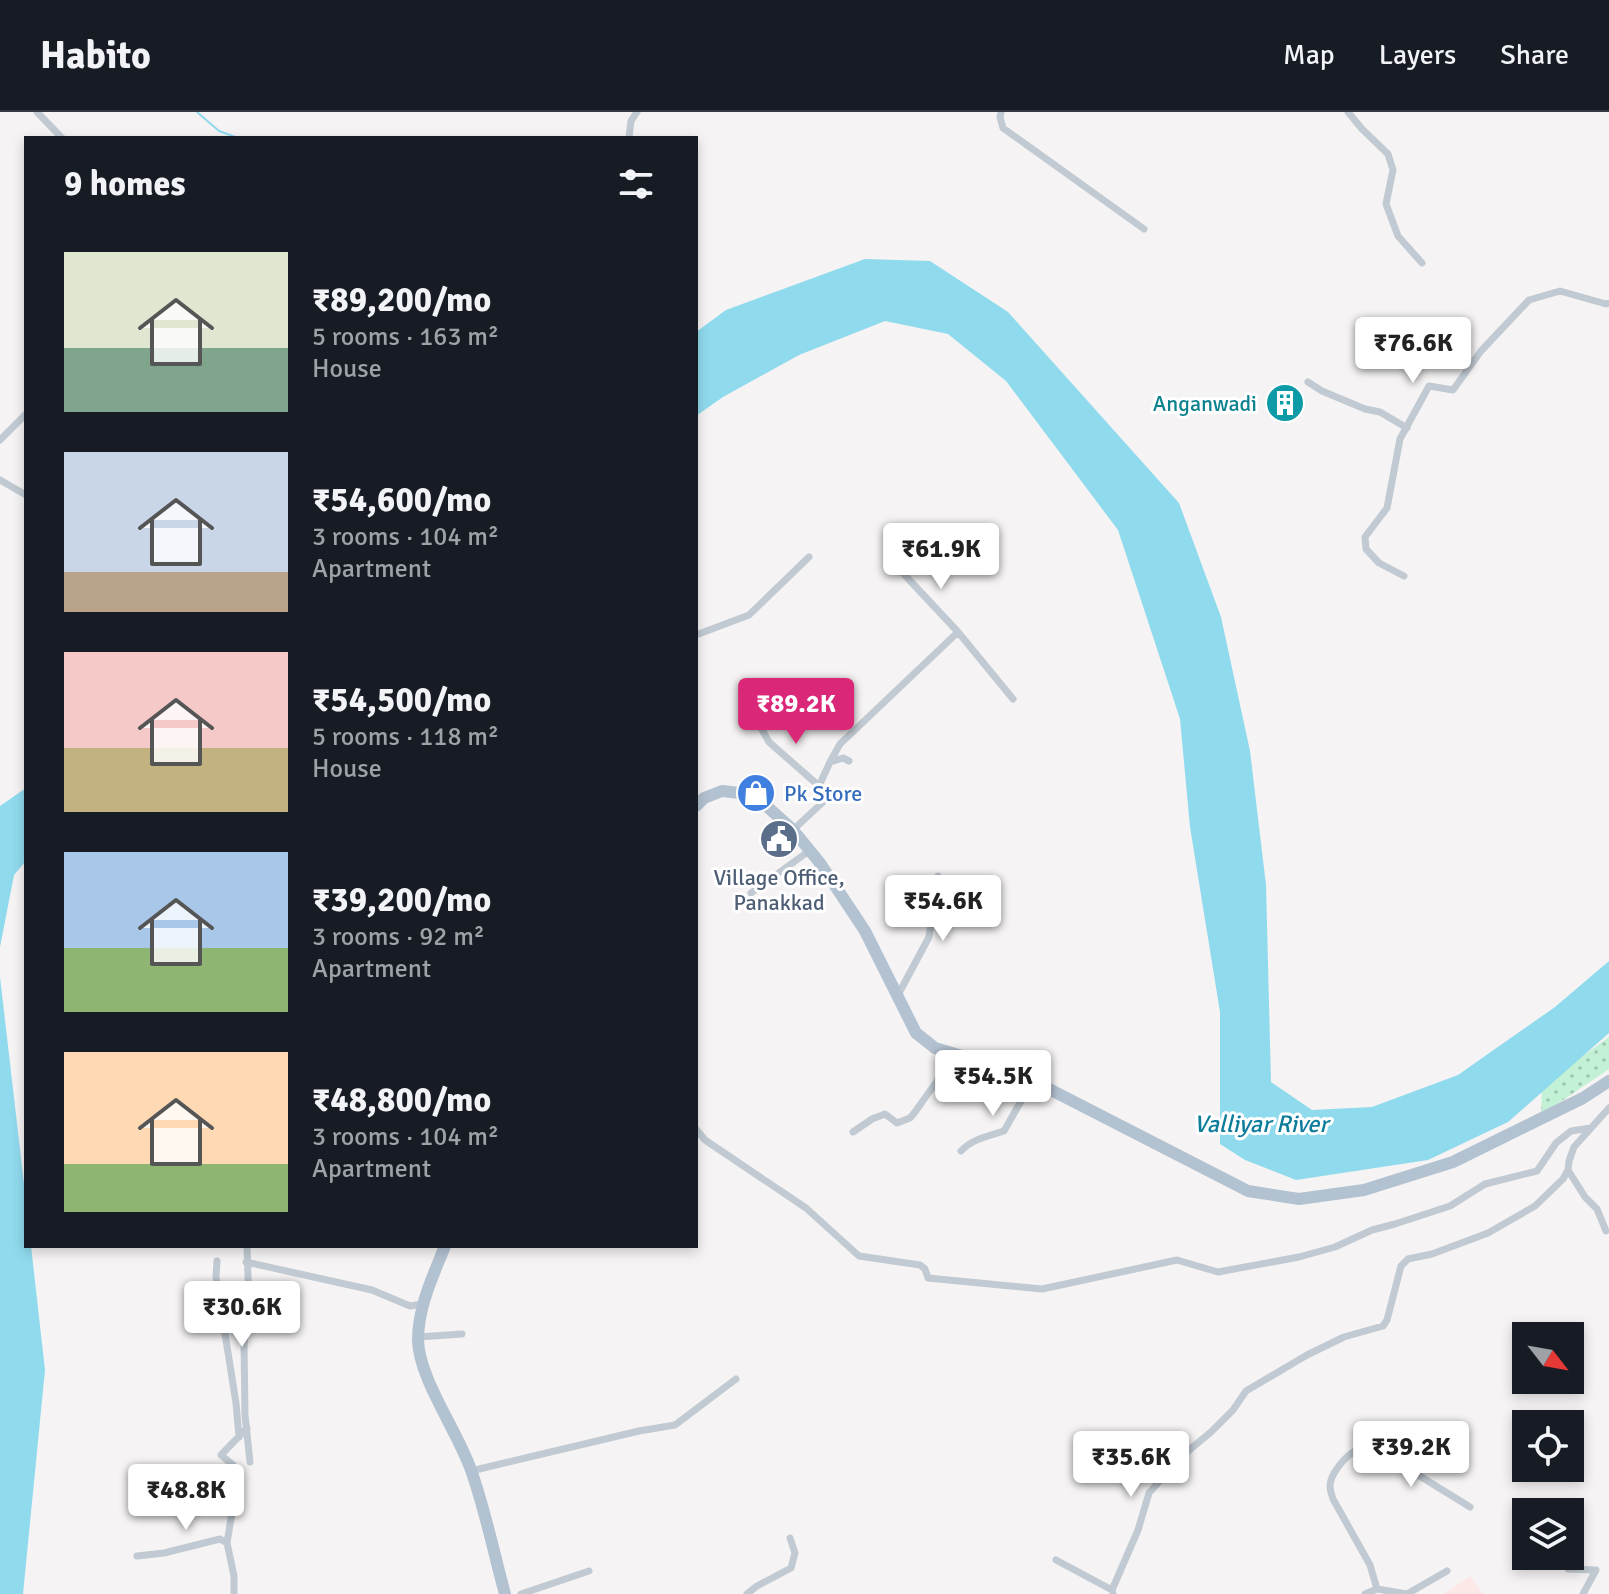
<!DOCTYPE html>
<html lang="en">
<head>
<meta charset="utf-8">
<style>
	:root { --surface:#171b24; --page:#242831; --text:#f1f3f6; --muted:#9ea1a6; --line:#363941; --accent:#db2777 }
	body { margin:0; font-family:Signika,sans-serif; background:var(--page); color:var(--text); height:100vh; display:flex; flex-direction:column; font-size:30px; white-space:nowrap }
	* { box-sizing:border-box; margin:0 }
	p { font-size:26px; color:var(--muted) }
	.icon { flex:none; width:44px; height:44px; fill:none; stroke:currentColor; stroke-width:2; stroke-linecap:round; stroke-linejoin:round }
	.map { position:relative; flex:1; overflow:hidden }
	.sheet { position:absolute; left:24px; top:24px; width:674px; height:1112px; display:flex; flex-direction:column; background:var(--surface); border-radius:0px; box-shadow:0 4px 12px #0003 }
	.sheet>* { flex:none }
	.needle { width:52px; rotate:121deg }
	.buttons { position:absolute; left:1512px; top:1210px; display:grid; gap:16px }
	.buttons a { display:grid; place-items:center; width:72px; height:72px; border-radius:0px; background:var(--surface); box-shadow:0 4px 12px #0003; font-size:40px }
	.price { position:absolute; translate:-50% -68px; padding:0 18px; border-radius:8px; background:#fff; color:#222; font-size:26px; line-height:52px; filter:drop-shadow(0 2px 4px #0008) }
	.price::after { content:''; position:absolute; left:50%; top:48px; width:24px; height:18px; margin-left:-12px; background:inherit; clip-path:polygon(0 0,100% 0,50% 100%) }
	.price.current { background:var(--accent); color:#fff }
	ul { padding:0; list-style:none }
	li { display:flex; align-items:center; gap:24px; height:200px; padding:0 40px }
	li span { display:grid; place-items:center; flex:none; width:224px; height:160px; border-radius:0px; color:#555 }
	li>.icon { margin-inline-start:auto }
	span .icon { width:96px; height:96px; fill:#fffc; stroke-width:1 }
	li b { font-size:34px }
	h2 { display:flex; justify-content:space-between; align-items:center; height:96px; padding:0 40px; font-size:34px }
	header { display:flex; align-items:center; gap:48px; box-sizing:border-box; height:112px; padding:0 40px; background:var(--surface); border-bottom:2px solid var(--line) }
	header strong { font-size:38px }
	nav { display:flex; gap:44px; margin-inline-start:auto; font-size:28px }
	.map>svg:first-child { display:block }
</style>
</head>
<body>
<header>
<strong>Habito</strong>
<nav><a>Map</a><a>Layers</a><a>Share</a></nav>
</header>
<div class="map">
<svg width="1609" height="1482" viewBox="0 0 1609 1482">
	<defs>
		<pattern id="park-dots" width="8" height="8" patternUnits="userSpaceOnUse" patternTransform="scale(2)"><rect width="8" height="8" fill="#c3f1d5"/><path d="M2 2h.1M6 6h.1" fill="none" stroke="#a0c6b0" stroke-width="1.8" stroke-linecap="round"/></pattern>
	</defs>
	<rect width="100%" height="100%" fill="#f5f3f3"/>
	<!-- medical -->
	<path fill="#fce8e6" d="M1470,1464L1483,1482H1444Z"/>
	<!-- park -->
	<path fill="url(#park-dots)" d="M1609,925V957L1541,1003L1542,974Z"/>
	<!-- water -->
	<path fill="#90daee" d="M865,147L930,149L1008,200L1179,391L1221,505L1250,639L1266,773L1271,970L1312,998L1372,995L1458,963L1555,895L1609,849V921L1508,1010L1428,1048L1296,1068L1245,1048L1220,1032V900L1190,715L1180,607L1118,418L1006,269L948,222L885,209L799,243L723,285L696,304V220L726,198Z
		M26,676V749L14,763L0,835V694Z
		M0,865L26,1089V1134H31L45,1258L23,1482H0Z"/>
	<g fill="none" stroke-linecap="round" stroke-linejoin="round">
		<!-- stream -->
		<path stroke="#90daee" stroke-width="2" d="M197,0L219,19L238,26"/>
		<!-- minor -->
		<path stroke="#c1cad2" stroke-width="7" d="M37,0L62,26
			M1001,0L1000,5L1003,16L1144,117
			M1348,0L1362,17L1388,42L1393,58L1386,92L1398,124L1422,151
			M629,26L631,9L637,0
			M1308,270L1322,279L1365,297L1380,300L1407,316
			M0,328L26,302
			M0,368L26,383
			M901,459L958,520
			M1404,464L1379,451L1366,437L1365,425L1387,396L1400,327L1429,274L1453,278L1481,239L1529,188L1560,179L1606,192L1609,191
			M696,523L749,503L809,445
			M756,607L769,630L819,674
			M830,650L840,632L958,520L1013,587
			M793,718L824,689L819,674L830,650L843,646L849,649
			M751,781L809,739
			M898,883L929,825L938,764
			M696,1017L705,1028L806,1096L859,1144L920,1153L925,1157L928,1166L1042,1177L1177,1148L1218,1160L1299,1145L1335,1135L1372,1118L1395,1112L1450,1094L1485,1072L1537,1059L1556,1031L1571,1019L1591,1016
			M853,1020L872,1007L885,1002L897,1011L910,1006L915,1000L937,969L952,942
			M961,1039C972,1027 988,1024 1004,1019L1033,968
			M1568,1058L1585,1085L1597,1097L1606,1119
			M247,1134L249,1194L244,1232L245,1303L250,1350
			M217,1149L216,1165L236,1291L239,1325
			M246,1150L372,1178L410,1194L422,1192
			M418,1225L462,1222
			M471,1359L639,1319L675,1313L736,1267
			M137,1444L164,1441L220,1427L227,1431
			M1056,1448L1112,1478
			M1568,1457L1596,1458L1583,1482
			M1377,1477L1407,1482L1447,1459
			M234,1482V1464L227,1431L237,1370L233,1353L221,1343L247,1316
			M521,1482L589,1459
			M747,1482L757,1474L791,1456L795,1441L790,1426
			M1113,1482L1112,1478L1138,1418L1149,1381L1182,1344L1211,1320L1233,1298L1246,1279L1307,1243L1344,1225L1383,1214L1387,1208L1401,1154L1408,1147L1432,1142L1488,1121L1535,1094L1563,1067L1568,1058L1569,1049L1574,1035L1609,996
			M1365,1482L1377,1477L1370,1453L1333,1387C1332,1384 1330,1378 1330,1374C1330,1362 1346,1343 1357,1338C1362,1336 1365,1337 1370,1338L1385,1353L1391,1356L1410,1358L1470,1395"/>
		<!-- primary -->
		<path stroke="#b3c2d1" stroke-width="12" d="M696,694L704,686L722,679L749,682L762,690L793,718L820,751L865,819L916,921L935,936L1016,960L1248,1079L1299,1087L1364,1078L1453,1050L1583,986L1609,969
			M445,1134C433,1164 418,1195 418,1228C419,1267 457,1318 471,1358C485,1397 494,1442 505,1482"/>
	</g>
	<!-- icons -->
	<defs>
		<symbol id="building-disc" viewBox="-11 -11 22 22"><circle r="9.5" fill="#0f9aa8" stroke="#fff"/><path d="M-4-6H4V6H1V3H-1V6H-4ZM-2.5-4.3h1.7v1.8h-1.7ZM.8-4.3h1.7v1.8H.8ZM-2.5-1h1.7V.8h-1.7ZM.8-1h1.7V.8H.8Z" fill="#fff"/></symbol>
		<symbol id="shop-disc" viewBox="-11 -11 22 22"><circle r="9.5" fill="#3f7fe0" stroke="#fff"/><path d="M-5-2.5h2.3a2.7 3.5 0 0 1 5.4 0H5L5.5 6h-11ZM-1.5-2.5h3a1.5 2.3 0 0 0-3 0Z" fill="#fff"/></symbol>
		<symbol id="civic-disc" viewBox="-11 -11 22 22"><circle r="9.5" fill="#5c6f8a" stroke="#fff"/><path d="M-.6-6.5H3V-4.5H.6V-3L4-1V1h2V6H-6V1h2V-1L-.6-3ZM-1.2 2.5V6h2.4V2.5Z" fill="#fff"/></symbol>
	</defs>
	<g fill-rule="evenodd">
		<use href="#building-disc" x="1263" y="269" width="44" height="44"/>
		<use href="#shop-disc" x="734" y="659" width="44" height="44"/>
		<use href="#civic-disc" x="757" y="705" width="44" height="44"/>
	</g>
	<g text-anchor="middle" stroke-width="6" stroke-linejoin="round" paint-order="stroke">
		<!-- culture labels -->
		<g font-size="22" fill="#0d838f" stroke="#fff" text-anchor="end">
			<text x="1257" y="299">Anganwadi</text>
		</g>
		<!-- shop labels -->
		<g font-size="22" fill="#366cbe" stroke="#fff" text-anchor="start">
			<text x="784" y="689">Pk Store</text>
		</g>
		<!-- service labels -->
		<g font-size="22" fill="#4e5e75" stroke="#fff">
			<text x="779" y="773">Village Office,<tspan x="779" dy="25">Panakkad</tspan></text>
		</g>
		<!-- water labels -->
		<g font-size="24" font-style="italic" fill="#0c7c9b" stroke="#fff">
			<text x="1261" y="1020">Valliyar River</text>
		</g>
	</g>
</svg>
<div class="buttons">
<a><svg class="needle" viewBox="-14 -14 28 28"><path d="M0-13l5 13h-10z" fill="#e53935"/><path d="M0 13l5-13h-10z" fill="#9ea1a6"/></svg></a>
<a><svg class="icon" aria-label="locate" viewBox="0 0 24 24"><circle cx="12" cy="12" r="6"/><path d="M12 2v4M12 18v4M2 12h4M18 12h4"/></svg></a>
<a><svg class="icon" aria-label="layers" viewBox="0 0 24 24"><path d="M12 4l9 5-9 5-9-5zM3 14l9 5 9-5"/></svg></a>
</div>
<b class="price" style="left:1413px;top:273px">₹76.6K</b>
<b class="price" style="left:941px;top:479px">₹61.9K</b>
<b class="price current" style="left:796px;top:634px">₹89.2K</b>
<b class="price" style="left:943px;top:831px">₹54.6K</b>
<b class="price" style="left:993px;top:1006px">₹54.5K</b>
<b class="price" style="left:242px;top:1237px">₹30.6K</b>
<b class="price" style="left:1411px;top:1377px">₹39.2K</b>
<b class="price" style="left:1131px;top:1387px">₹35.6K</b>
<b class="price" style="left:186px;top:1420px">₹48.8K</b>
<section class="sheet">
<h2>9 homes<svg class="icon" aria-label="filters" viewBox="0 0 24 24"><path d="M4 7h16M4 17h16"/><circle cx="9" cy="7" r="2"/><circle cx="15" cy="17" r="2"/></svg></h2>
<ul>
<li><span style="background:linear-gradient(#dfe7d0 60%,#7fa58c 0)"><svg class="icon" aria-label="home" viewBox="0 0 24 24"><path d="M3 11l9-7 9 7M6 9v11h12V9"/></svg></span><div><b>₹89,200/mo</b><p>5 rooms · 163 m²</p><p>House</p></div></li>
<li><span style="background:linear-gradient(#c9d6e8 75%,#b9a48a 0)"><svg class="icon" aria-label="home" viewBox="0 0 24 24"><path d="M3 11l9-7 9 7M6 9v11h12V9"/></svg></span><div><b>₹54,600/mo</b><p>3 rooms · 104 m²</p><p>Apartment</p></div></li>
<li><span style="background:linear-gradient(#f6c9c9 60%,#c2b280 0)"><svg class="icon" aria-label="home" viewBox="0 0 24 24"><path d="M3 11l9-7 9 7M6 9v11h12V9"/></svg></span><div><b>₹54,500/mo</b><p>5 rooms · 118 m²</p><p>House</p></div></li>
<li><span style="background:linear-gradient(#a9c7e8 60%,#8fb573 0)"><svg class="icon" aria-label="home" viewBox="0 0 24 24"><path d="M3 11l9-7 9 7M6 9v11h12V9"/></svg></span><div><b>₹39,200/mo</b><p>3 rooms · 92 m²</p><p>Apartment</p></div></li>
<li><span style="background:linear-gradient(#ffd9b3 70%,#8fb573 0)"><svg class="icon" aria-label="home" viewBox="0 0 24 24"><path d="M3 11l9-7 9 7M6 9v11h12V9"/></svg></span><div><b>₹48,800/mo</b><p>3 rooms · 104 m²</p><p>Apartment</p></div></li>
</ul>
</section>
</div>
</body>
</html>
